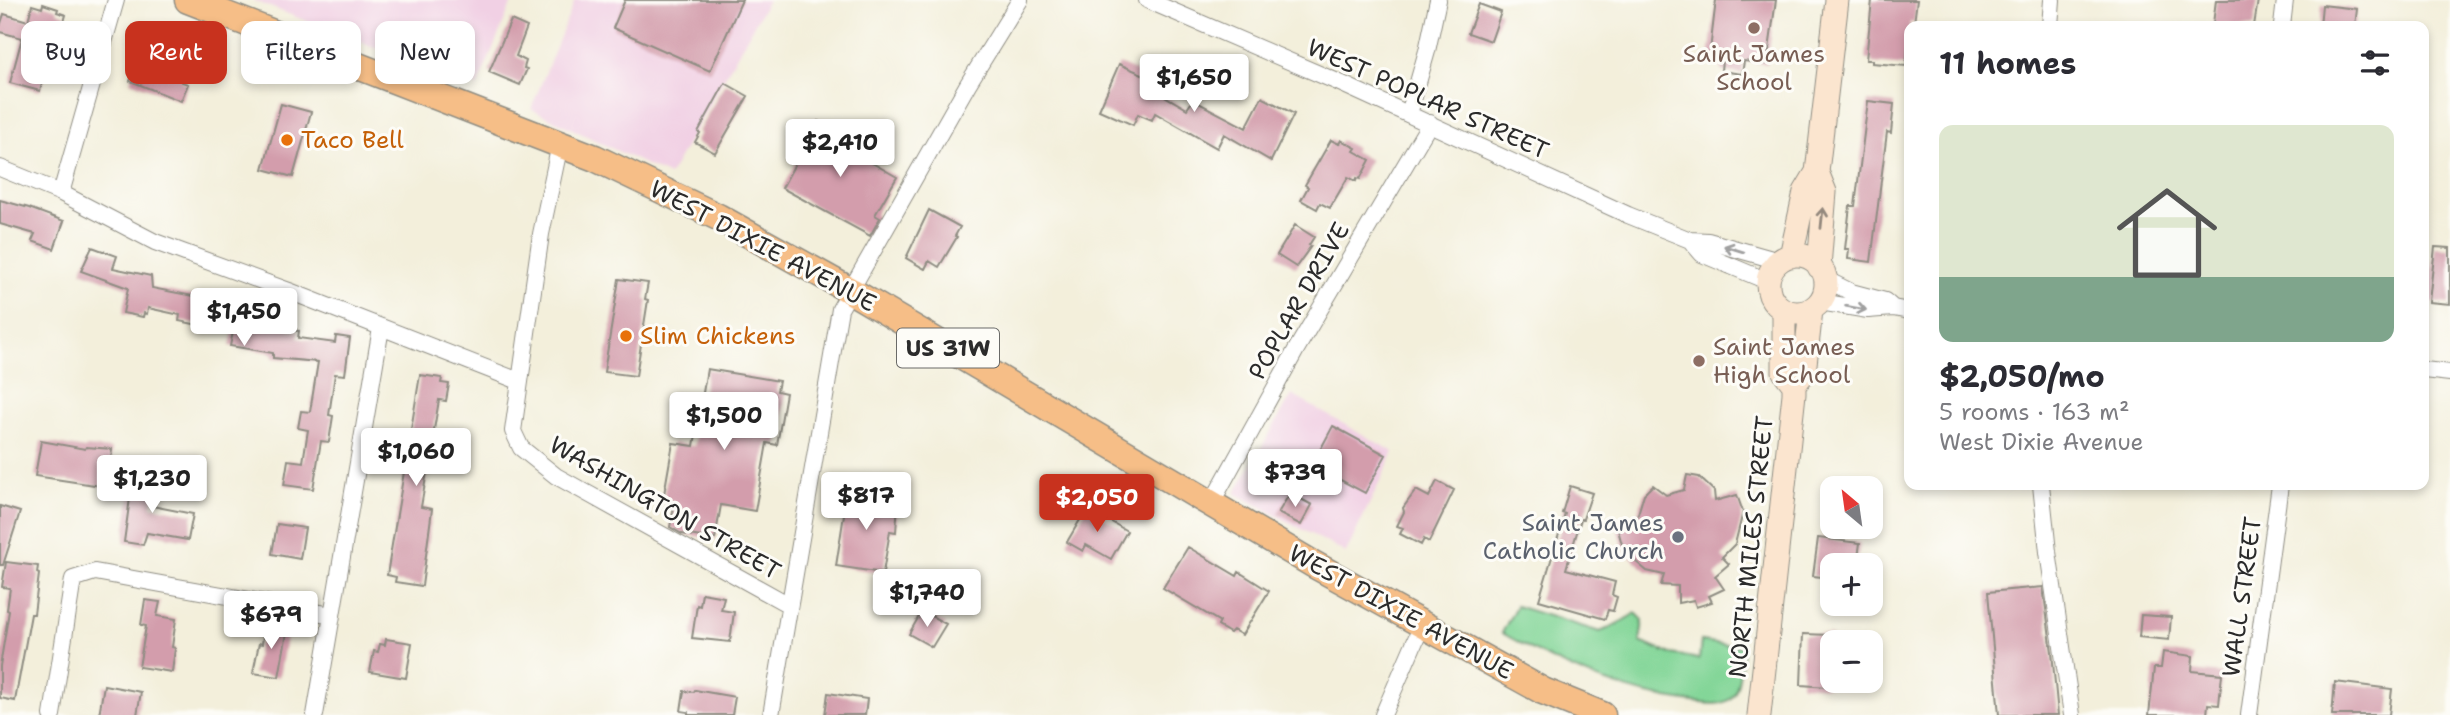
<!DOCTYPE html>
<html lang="en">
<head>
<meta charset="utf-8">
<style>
	:root { --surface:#fff; --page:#f2f2f3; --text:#2b2b33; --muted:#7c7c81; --accent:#c8321e }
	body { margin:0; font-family:"Shantell Sans",sans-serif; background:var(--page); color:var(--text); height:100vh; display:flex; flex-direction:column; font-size:26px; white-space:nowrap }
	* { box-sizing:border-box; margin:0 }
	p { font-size:23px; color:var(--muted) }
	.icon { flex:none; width:38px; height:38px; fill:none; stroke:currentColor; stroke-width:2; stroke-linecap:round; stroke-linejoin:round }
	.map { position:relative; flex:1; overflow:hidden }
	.panel { position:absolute; left:1904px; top:21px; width:525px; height:469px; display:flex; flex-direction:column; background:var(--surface); border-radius:14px; box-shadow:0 4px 10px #0003 }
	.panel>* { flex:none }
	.guide { position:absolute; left:21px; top:21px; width:665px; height:63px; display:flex; gap:14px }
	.needle { width:46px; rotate:331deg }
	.controls { position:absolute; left:1820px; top:476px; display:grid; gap:14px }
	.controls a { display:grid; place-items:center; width:63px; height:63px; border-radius:14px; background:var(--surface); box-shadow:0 4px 10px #0003; font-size:35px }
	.price { position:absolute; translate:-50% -60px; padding:0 16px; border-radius:7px; background:#fff; color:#222; font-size:23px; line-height:46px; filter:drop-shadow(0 2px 4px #0008) }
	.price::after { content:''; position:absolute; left:50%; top:42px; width:21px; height:16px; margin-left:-10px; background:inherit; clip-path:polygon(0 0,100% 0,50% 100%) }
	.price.active { background:var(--accent); color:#fff }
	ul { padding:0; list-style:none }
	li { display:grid; align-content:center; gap:14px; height:371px; padding:0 35px }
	li span { display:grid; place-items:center; height:217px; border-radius:14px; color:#555 }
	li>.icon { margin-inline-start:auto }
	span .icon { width:126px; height:126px; fill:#fffc; stroke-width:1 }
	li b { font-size:30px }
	h2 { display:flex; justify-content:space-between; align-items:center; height:84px; padding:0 35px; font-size:30px }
	.pill { padding:0 24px; border-radius:14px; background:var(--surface); box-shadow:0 4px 10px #0003; font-size:24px; line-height:63px }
	.pill.active { background:var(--accent); color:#fff }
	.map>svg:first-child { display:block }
</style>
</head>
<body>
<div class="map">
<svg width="2450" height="715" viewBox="0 0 2450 715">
	<rect width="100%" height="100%" fill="#fdfcf7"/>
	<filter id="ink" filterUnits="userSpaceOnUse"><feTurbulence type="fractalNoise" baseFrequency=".0143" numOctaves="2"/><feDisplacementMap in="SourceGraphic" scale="14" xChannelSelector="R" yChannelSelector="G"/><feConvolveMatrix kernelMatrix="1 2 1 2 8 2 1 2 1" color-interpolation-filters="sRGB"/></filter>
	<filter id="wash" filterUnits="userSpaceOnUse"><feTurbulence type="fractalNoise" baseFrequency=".00686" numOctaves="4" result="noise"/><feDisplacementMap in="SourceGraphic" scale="28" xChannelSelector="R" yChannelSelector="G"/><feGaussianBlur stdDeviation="1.57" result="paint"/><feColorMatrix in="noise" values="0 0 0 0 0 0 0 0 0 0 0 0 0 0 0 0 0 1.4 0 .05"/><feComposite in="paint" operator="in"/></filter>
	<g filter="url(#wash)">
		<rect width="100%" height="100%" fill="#f3efdb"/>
		<!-- built -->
		<path fill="#f1d0e4" d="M252,0H513L477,87Z
			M575,0H768L669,176L531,109Z
			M1292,395L1394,452L1346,553L1235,493Z"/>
		<!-- grass -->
		<path fill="#83d698" stroke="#578062" stroke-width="2" d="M1516,606L1600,632L1612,627L1636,613L1643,620L1640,642L1671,654L1699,659L1701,641L1743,647C1740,662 1741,688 1730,699C1719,707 1705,703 1693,702C1622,694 1563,668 1502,633Z"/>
		<g id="blocks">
			<!-- building -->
			<path fill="#d39dac" d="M625,0H742L710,71L613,28Z
				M1716,0H1776L1767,64L1744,61L1742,74L1721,71L1722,60L1709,59Z
				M1872,0H1917L1914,23L1910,22L1906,66L1872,63V60H1866Z
				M2216,0H2258L2254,26L2213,24Z
				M43,4L58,9L57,12L66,15L55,52L51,51L40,91L10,83L22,38L0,32V26L4,14L28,21L32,5L42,8Z
				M1479,4L1501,12L1491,41L1468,33Z
				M2322,5L2357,9L2355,26H2320Z
				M511,20L527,27L516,56L526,61L524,68L527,69L520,85L489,72Z
				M149,31L185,45L183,50L194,54L182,82L188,84L181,101L130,81L139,58L137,55L144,36L147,35Z
				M1119,64L1168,85L1163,95L1187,109L1193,100L1246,128L1262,97L1294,114L1271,161L1224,134L1217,148L1155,113L1152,120L1138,114L1133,125L1099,110Z
				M725,83L748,96L715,153L695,142L700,133L698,132Z
				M1868,101L1894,104L1891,133L1887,132L1871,262L1848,259L1849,249H1845L1850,206H1855Z
				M281,104L311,112L293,177L263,169Z
				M818,121L872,150L867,160L897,177L875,215L880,218L870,236L782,188Z
				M1331,140L1339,144L1341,140L1356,148L1354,151L1370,160L1360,179L1357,178L1356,181L1348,177L1330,208L1320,203L1317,209L1301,200L1308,187L1305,185Z
				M0,200L29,208L64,221L54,249L32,241L35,234L0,224Z
				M929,210L960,227L955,236L957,237L939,267L929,261L925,269L906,258Z
				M1295,225L1314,237L1309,245L1311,246L1296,267L1277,255Z
				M92,247L117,256L113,268L151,276L152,288L213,300L211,308L261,317L260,324L290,328V330L299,331L298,338L335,343L336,336L350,338L345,375L335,374L329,415L333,416L329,442L321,441L313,489L284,485L288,460L303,462L308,430L298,428L301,411L310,412L318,362L273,358V353L230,346L233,332L179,321L180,315L148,308L147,314L144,313L143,317L123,313L128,288L81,271Z
				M2435,247L2450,248V304L2429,302Z
				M619,279L648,283L645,299L648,300L636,376L604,372Z
				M707,369L779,381L777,391L786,393L777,445L767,443L755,511L721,505L715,539L682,534L670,527L675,502L663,500L673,443L694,446Z
				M420,375L442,378L441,383L449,384L446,401L439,400L421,507L432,509L422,586L395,582L396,577L387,575Z
				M1333,426L1386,455L1365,493L1312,465Z
				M41,441L85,449L86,447L112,449L108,487L35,476Z
				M1687,475L1699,477L1714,491L1715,501L1737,495L1743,512L1735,544L1722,557L1729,564L1715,576L1724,589L1709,596L1712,602L1696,607L1694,600L1678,603V586L1661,585L1664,575L1647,571L1635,561L1623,548L1618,530L1635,524L1644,494L1653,485L1666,495L1684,490Z
				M128,476L153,480L152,489L155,490L152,506L193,514L188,540L147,533L143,545L124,542L130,498L124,497Z
				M1437,481L1454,490L1429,542L1424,539L1421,545L1400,534L1403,528L1397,526L1404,512L1403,508L1416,490L1429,497Z
				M1570,486L1592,493L1583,519H1581L1566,569L1615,582L1612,595L1617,597L1613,611L1608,610L1605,619L1539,600L1565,514L1562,513Z
				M848,489L870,492L869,498L898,502L896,532L890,531L883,573L836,566Z
				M1290,493L1312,505L1301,525L1278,513Z
				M0,506L20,512L3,565H0Z
				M1087,508L1127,531L1111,559L1086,545L1083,551L1067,542Z
				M277,524L305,528L300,559L272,554Z
				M1818,538L1860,543L1857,565H1832V578L1813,576Z
				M1188,547L1237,576L1239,572L1269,591L1242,635L1233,630L1230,633L1218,626L1220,622L1163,588Z
				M6,562L38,566L37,573L39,574L34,614H31L15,701L0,698V666L9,611L7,610L10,588L2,587Z
				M2043,587L2052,652L2058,715H1999L1988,592Z
				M702,593L724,597L721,610L734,612L730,642L692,638L697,605L700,606Z
				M145,600L160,602L157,616L176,619L172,647L175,648L172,672L139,667L146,626L141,625Z
				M922,611L946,624L932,647L909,634Z
				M2141,615L2171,617L2169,640L2139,637Z
				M265,623L288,627L279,677L253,673L259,643L262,644Z
				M1803,634L1831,635L1828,687L1801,685Z
				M386,639L412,643L406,678L370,672L374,651L378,652L380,644L385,645Z
				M2163,652L2193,656L2192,671L2222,674L2219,705L2208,704L2207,715H2149L2154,668H2161Z
				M2335,682L2392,689L2389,715H2332Z
				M104,685L141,692L137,715H99Z
				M695,690L735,697L732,715H688V712L681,711L684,691L694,692Z
				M828,693L867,699L865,715H825Z"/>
		</g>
	</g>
	<g filter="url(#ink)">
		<use href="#blocks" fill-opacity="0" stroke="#8f8d83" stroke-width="2"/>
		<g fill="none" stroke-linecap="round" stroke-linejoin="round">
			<defs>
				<path id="street" d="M1147,0L1340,83L1628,215L1690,240L1708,241L1779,261
					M2050,26L2052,0
					M2282,26L2285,0
					M1409,114L1427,51L1438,0
					M560,144L541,234L513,431L521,448L556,476L789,605
					M0,168L61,193L155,242L289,291L519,381
					M61,193L116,0
					M1690,240L1702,254L1767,281
					M1825,279L1851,292L1885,301L1893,308
					M1820,302L1868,310L1893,308L1909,311
					M2424,370L2450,373
					M2041,485L2048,552L2072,715
					M1211,504L1297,348L1430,123
					M52,715L73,579L95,572L332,615
					M315,715L381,328
					M771,715L840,309L968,84L1020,0
					M1383,715L1422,625
					M2249,715L2280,485"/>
				<path id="secondary" d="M1817,172L1825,192L1819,267
					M1768 284a29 29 0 1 1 58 0a29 29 0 1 1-58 0Z
					M1791,256L1805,192L1817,172L1837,0
					M1794,385L1804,373L1811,310
					M1759,715L1794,394V385L1784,372V311"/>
				<path id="primary" d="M188,0L595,158L718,217L851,291L1313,564L1543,691L1602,715"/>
			</defs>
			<!-- street casing -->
			<use href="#street" stroke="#8f8d83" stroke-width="18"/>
			<!-- secondary casing -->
			<use href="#secondary" stroke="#8f8d83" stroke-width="25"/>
			<!-- primary casing -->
			<use href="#primary" stroke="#8f8d83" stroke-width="29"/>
			<!-- street -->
			<use href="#street" stroke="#fff" stroke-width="16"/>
			<!-- secondary -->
			<use href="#secondary" stroke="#fbe5cf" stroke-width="23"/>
			<!-- primary -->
			<use href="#primary" stroke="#f6be87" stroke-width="26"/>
		</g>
		<!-- one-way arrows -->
		<defs><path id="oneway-shaft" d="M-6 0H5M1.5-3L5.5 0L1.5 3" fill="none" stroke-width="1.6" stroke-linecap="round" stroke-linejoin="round" transform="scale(1.75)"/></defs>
		<use stroke="#93887d" href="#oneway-shaft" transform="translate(1822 218) rotate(-84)"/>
		<g stroke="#a0a0a0">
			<use href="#oneway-shaft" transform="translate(1734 249) rotate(-163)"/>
			<use href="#oneway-shaft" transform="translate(1856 308) rotate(10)"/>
		</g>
	</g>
	<!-- markers -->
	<g fill="#8d6e63" stroke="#fdfcf7" stroke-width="2.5">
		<circle cx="1754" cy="28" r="7"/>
		<circle cx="1699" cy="361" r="7"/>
	</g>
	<g fill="#e8710a" stroke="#fdfcf7" stroke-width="2.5">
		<circle cx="287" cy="140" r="7"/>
		<circle cx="626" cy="336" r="7"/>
	</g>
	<circle fill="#6b7280" stroke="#fdfcf7" stroke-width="2.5" cx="1678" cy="537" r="7"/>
	<g text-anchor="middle" stroke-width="6" stroke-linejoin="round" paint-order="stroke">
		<!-- shield labels -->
		<rect fill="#fdfcf7" stroke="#6a6a68" stroke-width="2" x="897" y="328.5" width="102" height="39" rx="5"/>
		<g font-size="23" font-weight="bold" fill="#2b2b2b">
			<text x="948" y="356">US 31W</text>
		</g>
		<!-- education labels -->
		<g font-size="24" fill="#785e54" stroke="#fdfcf7">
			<text x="1754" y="62">Saint James<tspan x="1754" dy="28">School</tspan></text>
			<text x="1713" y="355" text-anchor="start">Saint James<tspan x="1713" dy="28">High School</tspan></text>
		</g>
		<!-- street labels -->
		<g font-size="24" fill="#2b2b2b" stroke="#fdfcf7">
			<text transform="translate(1428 99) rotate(24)" y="8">WEST POPLAR STREET</text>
			<text transform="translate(763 246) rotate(28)" y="8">WEST DIXIE AVENUE</text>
			<text transform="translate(1299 301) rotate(-60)" y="8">POPLAR DRIVE</text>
			<text transform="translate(665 508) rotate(30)" y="8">WASHINGTON STREET</text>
			<text transform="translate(1751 547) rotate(-84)" y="8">NORTH MILES STREET</text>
			<text transform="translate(2242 597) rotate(-82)" y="8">WALL STREET</text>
			<text transform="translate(1401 612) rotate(29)" y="8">WEST DIXIE AVENUE</text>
		</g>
		<!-- food labels -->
		<g font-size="24" fill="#c56008" stroke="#fdfcf7" text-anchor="start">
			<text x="301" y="148">Taco Bell</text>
			<text x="640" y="344">Slim Chickens</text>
		</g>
		<!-- worship labels -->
		<g font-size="24" fill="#5b616d" stroke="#fdfcf7" text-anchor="end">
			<text x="1664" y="531">Saint James<tspan x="1664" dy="28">Catholic Church</tspan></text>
		</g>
	</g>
</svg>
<div class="controls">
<a><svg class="needle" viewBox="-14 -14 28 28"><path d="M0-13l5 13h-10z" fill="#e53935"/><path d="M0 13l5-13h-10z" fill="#7c7c81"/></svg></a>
<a>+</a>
<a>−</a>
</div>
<b class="price" style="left:1194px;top:114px">$1,650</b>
<b class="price" style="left:840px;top:179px">$2,410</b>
<b class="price" style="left:244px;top:348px">$1,450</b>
<b class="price" style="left:724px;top:452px">$1,500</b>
<b class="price" style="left:416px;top:488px">$1,060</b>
<b class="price" style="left:1295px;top:509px">$739</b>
<b class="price" style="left:152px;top:515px">$1,230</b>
<b class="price" style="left:866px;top:532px">$817</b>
<b class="price active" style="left:1097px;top:534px">$2,050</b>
<b class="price" style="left:927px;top:629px">$1,740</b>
<b class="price" style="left:271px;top:651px">$679</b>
<div class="guide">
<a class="pill">Buy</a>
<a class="pill active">Rent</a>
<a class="pill">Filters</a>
<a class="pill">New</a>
</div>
<section class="panel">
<h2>11 homes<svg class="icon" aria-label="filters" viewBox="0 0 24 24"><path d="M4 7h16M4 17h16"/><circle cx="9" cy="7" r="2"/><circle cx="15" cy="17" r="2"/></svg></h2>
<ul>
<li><span style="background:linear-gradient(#dfe7d0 70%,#7fa58c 0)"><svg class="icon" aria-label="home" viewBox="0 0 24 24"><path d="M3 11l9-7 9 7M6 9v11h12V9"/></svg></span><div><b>$2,050/mo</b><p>5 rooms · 163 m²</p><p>West Dixie Avenue</p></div></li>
</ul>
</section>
</div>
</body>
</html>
